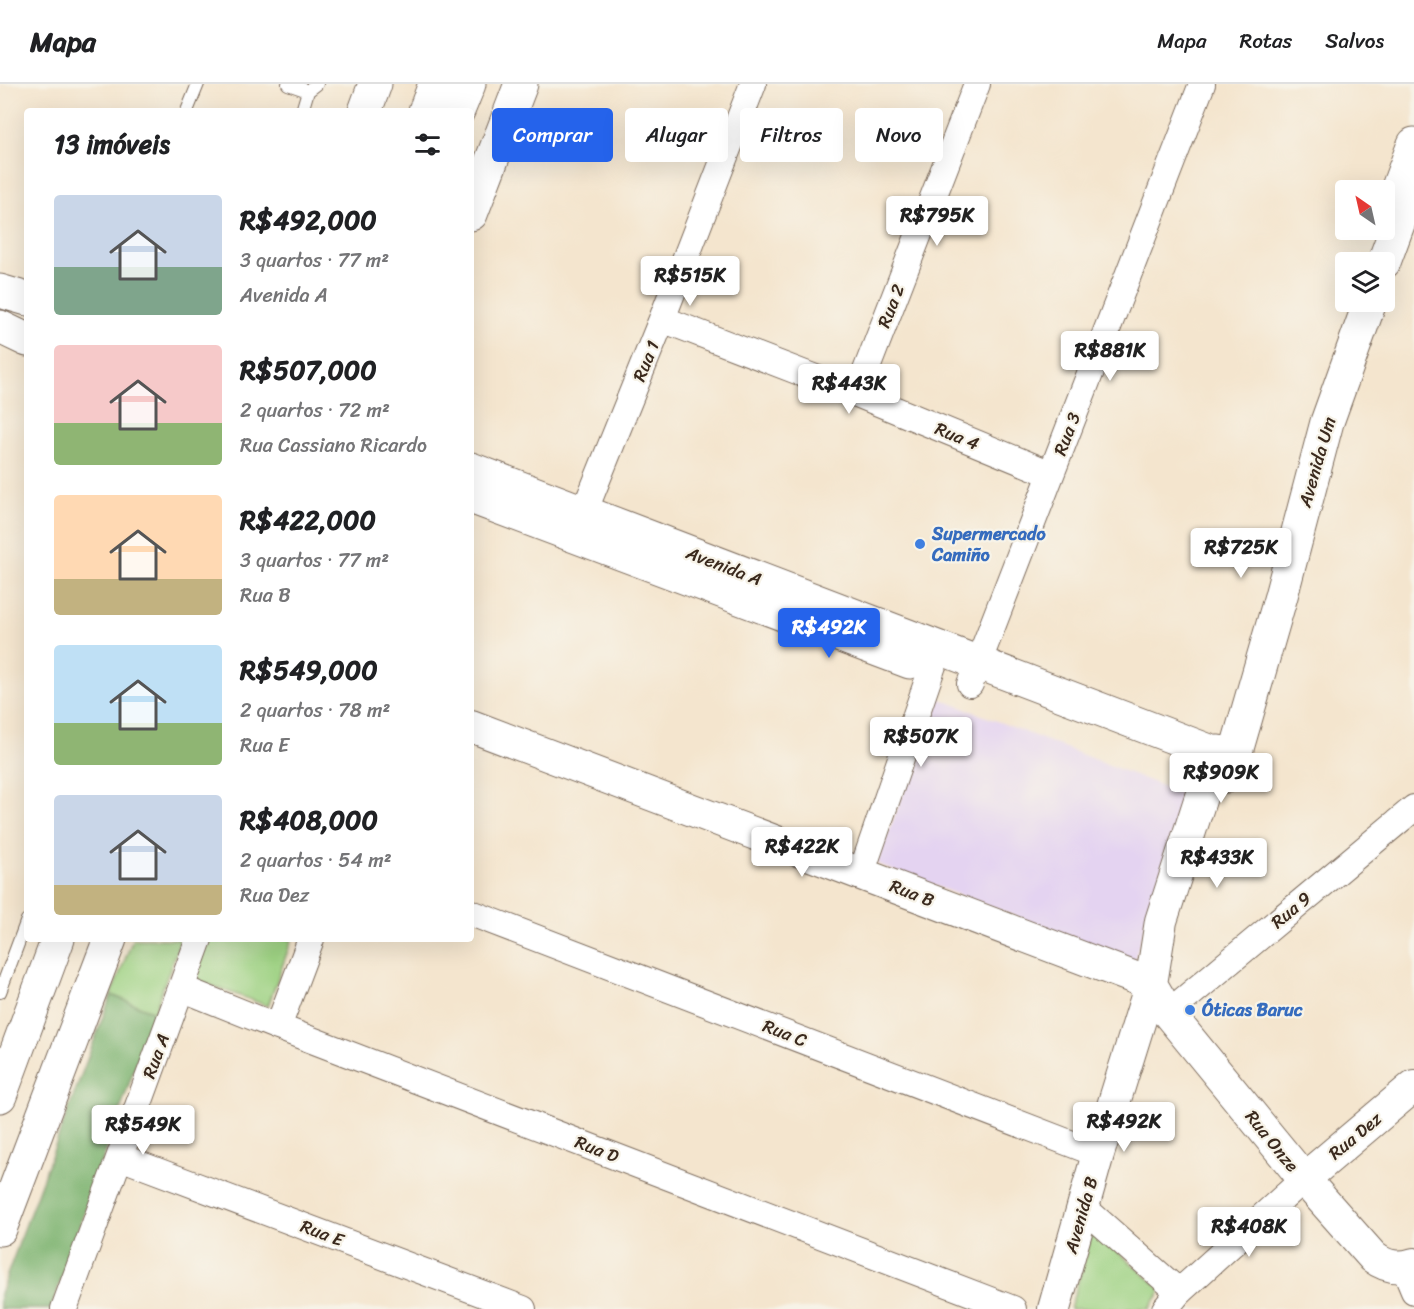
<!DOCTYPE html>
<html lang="pt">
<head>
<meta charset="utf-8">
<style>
	:root { --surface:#fff; --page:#f6f6f6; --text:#202124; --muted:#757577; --line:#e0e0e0; --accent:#2563eb }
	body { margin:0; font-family:Sriracha,sans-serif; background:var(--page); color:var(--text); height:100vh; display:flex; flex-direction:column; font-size:22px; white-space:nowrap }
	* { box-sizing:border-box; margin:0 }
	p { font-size:20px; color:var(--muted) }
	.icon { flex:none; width:33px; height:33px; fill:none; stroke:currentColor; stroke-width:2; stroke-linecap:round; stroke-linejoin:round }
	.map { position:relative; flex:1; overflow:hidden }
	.side { position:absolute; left:24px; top:24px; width:450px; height:834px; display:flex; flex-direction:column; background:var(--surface); border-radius:6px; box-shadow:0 6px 24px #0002 }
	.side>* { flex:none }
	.hud { position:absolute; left:492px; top:24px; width:570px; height:54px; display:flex; gap:12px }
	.needle { width:39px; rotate:326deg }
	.fabs { position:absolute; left:1335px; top:96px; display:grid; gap:12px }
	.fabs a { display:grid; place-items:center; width:60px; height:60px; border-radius:6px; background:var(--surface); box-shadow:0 6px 24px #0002; font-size:30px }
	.price { position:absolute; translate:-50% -51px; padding:0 14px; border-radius:6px; background:#fff; color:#222; font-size:20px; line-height:39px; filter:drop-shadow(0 2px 3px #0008) }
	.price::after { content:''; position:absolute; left:50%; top:36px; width:18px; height:14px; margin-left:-9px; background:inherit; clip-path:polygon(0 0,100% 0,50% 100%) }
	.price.current { background:var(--accent); color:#fff }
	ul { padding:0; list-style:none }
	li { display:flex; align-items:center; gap:18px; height:150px; padding:0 30px }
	li span { display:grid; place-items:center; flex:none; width:168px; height:120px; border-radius:6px; color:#555 }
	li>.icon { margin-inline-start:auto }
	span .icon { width:72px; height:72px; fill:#fffc; stroke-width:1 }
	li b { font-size:26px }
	h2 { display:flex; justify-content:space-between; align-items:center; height:72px; padding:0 30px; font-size:26px }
	.chip { padding:0 21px; border-radius:6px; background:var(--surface); box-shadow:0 6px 24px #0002; font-size:21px; line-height:54px }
	.chip.current { background:var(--accent); color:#fff }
	header { display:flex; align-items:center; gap:36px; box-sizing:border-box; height:84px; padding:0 30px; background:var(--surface); border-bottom:2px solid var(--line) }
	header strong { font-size:28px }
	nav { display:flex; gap:33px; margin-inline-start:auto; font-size:21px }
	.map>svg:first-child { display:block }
</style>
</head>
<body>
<header>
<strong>Mapa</strong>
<nav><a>Mapa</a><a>Rotas</a><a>Salvos</a></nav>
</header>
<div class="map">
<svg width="1414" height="1225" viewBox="0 0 1414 1225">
	<rect width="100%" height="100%" fill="#f7f3e8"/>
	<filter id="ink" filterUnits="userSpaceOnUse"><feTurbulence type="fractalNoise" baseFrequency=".0167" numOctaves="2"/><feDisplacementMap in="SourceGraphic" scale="12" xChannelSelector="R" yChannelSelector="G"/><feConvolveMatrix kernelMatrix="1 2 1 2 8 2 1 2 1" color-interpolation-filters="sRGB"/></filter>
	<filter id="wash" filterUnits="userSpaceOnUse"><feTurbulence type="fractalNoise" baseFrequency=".008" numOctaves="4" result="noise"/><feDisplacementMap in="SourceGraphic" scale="24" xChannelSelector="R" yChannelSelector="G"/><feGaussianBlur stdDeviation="1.35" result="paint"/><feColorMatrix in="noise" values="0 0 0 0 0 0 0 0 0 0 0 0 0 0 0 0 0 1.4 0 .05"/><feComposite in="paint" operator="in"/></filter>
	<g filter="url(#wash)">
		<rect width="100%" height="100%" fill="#f4e5ce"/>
		<!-- built -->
		<path fill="#e4d3f1" d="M938,614L1185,711L1134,877L877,780Z"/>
		<!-- green -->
		<path fill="#9ed283" stroke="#6c7e50" stroke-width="1.5" d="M133,855H181L154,928L111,911Z
			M208,855H292L268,922L193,895Z
			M1093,1146L1162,1206L1149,1225H1070Z"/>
		<!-- forest -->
		<path fill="#7eb471" stroke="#5c6f48" stroke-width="1.5" d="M111,911L154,928L51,1225H0V1210Z"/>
	</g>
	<g filter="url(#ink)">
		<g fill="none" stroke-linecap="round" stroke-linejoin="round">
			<defs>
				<path id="service" d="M288,0L308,7
					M187,27L198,0
					M302,27L308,7L317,0
					M0,908L27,836"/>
				<path id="minor" d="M662,235L857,310L1051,390
					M857,310L977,0
					M578,443L662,235L753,0
					M970,600L1202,0
					M861,790L939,564
					M471,829L1098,1070
					M181,904L278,943L1013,1225
					M1168,929L1414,724
					M278,943L311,855
					M120,1073L523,1225
					M1083,1123L1179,1208
					M1404,1183L1414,1207
					M64,1225L199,855
					M1165,1225L1179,1208L1304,1095"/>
				<path id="tertiary" d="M471,642L1151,900
					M1151,900L1168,929L1304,1095L1373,1173C1386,1183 1398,1185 1414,1180
					M1304,1095L1414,1002
					M1054,1225L1098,1070L1151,900L1161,837L1208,691"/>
				<path id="secondary" d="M1393,117L1414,60
					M471,130L521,0
					M1384,178L1414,97
					M471,385L1212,668
					M471,413L910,578
					M1232,681C1228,664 1209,664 1204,679L1208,691L1214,694L1226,692L1231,685L1281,512L1327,338L1370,218"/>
				<path id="primary" d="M365,27L375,0
					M425,27L435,0
					M458,27L469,0
					M0,207L27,215
					M0,243L27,256
					M0,1012L58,855
					M0,1145L110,855"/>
			</defs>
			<!-- service casing -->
			<use href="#service" stroke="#7c6b5c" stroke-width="14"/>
			<!-- minor casing -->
			<use href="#minor" stroke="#7c6b5c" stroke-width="28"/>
			<!-- tertiary casing -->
			<use href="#tertiary" stroke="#7c6b5c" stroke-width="34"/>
			<!-- secondary casing -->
			<use href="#secondary" stroke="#7c6b5c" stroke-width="35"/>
			<!-- primary casing -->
			<use href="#primary" stroke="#7c6b5c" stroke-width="35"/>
			<!-- service -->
			<use href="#service" stroke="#fff" stroke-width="12"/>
			<!-- minor -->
			<use href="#minor" stroke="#fff" stroke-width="26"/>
			<!-- tertiary -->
			<use href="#tertiary" stroke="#fff" stroke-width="32"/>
			<!-- secondary -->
			<use href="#secondary" stroke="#fff" stroke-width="33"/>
			<!-- primary -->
			<use href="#primary" stroke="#fff" stroke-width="33"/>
		</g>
	</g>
	<!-- markers -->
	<g fill="#3f7fe0" stroke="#f7f3e8" stroke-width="2">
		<circle cx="920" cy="460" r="6"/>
		<circle cx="1190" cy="926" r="6"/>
	</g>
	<g text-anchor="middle" stroke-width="4.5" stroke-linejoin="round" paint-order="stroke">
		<!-- street labels -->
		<g font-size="18" fill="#3b2a1e" stroke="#f7f3e8">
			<text transform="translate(891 222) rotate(-69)" y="6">Rua 2</text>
			<text transform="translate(646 277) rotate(-68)" y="6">Rua 1</text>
			<text transform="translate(1067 350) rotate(-69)" y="6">Rua 3</text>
			<text transform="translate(957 352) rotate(22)" y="6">Rua 4</text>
			<text transform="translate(1317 378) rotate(-74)" y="6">Avenida Um</text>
			<text transform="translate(724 482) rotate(21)" y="6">Avenida A</text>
			<text transform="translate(912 809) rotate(21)" y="6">Rua B</text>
			<text transform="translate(1291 826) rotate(-40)" y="6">Rua 9</text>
			<text transform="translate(785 949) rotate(21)" y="6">Rua C</text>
			<text transform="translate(156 972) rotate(-70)" y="6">Rua A</text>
			<text transform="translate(1355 1052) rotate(-40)" y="6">Rua Dez</text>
			<text transform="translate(1272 1057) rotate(51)" y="6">Rua Onze</text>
			<text transform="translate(597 1065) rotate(21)" y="6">Rua D</text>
			<text transform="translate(1081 1131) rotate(-74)" y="6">Avenida B</text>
			<text transform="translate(322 1149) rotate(21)" y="6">Rua E</text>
		</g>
		<!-- shop labels -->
		<g font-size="18" font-weight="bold" fill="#366cbe" stroke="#f7f3e8" text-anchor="start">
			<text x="932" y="456">Supermercado<tspan x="932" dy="21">Camiño</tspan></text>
			<text x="1202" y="932">Óticas Baruc</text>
		</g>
	</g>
</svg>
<div class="fabs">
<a><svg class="needle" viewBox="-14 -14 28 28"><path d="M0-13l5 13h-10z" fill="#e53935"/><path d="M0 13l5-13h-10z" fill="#757577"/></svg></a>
<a><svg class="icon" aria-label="layers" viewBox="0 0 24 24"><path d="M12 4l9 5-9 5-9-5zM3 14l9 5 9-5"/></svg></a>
</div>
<b class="price" style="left:937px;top:163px">R$795K</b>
<b class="price" style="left:690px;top:223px">R$515K</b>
<b class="price" style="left:1110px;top:298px">R$881K</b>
<b class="price" style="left:849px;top:331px">R$443K</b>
<b class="price" style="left:1241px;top:495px">R$725K</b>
<b class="price current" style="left:829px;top:575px">R$492K</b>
<b class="price" style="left:921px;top:684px">R$507K</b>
<b class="price" style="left:1221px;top:720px">R$909K</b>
<b class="price" style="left:802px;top:794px">R$422K</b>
<b class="price" style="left:1217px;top:805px">R$433K</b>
<b class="price" style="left:1124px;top:1069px">R$492K</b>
<b class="price" style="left:143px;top:1072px">R$549K</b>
<b class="price" style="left:1249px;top:1174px">R$408K</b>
<div class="hud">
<a class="chip current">Comprar</a>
<a class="chip">Alugar</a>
<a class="chip">Filtros</a>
<a class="chip">Novo</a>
</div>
<section class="side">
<h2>13 imóveis<svg class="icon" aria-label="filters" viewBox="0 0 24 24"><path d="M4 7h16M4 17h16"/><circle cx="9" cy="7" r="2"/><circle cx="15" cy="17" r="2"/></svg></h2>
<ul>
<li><span style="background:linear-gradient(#c9d6e8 60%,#7fa58c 0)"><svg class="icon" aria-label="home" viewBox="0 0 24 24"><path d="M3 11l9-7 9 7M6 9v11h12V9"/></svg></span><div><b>R$492,000</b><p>3 quartos · 77 m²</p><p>Avenida A</p></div></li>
<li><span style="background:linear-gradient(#f6c9c9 65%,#8fb573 0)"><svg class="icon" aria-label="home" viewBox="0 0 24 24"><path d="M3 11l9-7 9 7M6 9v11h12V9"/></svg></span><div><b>R$507,000</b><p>2 quartos · 72 m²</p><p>Rua Cassiano Ricardo</p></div></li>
<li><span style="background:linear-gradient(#ffd9b3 70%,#c2b280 0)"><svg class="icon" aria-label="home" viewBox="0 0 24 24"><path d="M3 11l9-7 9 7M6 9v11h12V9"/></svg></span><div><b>R$422,000</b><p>3 quartos · 77 m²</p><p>Rua B</p></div></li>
<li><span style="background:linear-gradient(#bfe0f5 65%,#8fb573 0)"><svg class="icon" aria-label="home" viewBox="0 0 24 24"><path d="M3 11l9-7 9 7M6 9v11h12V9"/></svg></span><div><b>R$549,000</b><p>2 quartos · 78 m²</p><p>Rua E</p></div></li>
<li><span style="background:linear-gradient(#c9d6e8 75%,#c2b280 0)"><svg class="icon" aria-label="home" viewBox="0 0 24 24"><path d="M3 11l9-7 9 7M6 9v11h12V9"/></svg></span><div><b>R$408,000</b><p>2 quartos · 54 m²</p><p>Rua Dez</p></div></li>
</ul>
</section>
</div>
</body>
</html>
